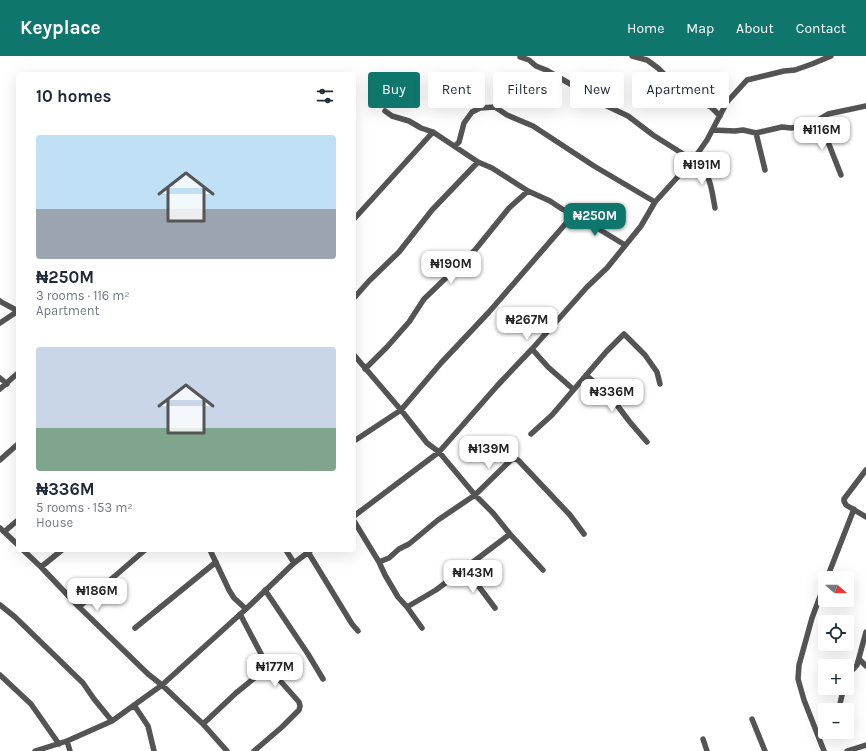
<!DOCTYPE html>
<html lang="en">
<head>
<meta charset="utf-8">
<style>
	:root { --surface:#fff; --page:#f2f2f3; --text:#1f2937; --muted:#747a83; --accent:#0f766e }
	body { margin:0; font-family:Karla,sans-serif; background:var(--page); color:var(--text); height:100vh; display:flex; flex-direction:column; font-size:15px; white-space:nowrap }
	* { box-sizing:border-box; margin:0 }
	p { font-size:13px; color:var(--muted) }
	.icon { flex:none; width:22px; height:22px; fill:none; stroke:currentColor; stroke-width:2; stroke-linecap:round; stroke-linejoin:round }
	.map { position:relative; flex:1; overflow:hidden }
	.side { position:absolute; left:16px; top:16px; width:340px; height:480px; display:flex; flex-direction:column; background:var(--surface); border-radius:4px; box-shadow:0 4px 16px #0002 }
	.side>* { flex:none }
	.banner { position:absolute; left:368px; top:16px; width:380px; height:36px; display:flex; gap:8px }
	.needle { width:26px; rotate:110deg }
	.controls { position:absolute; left:818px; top:515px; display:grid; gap:8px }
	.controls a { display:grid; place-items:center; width:36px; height:36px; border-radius:4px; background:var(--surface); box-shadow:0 4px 16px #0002; font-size:20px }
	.price { position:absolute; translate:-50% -34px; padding:0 9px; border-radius:8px; background:#fff; color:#222; font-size:13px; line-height:26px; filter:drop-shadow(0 1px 2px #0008) }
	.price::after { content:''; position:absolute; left:50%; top:24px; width:12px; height:9px; margin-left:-6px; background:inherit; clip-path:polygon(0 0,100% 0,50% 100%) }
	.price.on { background:var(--accent); color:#fff }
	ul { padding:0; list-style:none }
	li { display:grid; align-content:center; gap:8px; height:212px; padding:0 20px }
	li span { display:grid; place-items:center; height:124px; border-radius:4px; color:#555 }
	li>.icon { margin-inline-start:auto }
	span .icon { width:72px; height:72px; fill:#fffc; stroke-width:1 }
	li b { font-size:17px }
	h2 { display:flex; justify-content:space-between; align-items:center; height:48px; padding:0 20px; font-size:17px }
	.tag { padding:0 14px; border-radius:4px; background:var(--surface); box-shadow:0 4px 16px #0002; font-size:14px; line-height:36px }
	.tag.on { background:var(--accent); color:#fff }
	header { display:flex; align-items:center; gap:24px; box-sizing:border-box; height:56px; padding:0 20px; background:var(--accent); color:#fff }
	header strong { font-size:19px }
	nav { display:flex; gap:22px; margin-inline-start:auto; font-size:14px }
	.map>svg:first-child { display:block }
</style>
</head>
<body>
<header>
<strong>Keyplace</strong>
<nav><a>Home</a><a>Map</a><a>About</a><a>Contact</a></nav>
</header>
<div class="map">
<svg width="866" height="695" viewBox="0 0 866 695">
	<rect width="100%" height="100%" fill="#fff"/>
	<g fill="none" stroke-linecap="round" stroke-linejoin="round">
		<!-- minor -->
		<path stroke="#545454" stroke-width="5.5" d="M632,0L647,4L658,12L668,22L676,33L685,41L701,46L711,51L720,60
			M520,1L529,4L536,10L546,14L579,33L590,42L628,60L653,79L699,108C711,120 712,136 715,152
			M385,55L392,60L409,65L421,72L433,76L478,106L492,112L528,135L550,145L562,153L574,158L625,189
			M817,64L828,86L841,119
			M713,74L735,75L743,74L756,77
			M455,90L459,86L464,67L472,56L480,52L495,51L507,59L533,70L594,110L655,146
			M765,114L756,77L782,71L791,72L804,70L813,67L828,58L866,50
			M354,163L433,76
			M354,242L369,225L399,196L432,154L478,106
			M0,245L1,246L18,255
			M0,267L18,255
			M532,293L548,311L573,333
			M354,299L401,354L427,387L439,396L475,439L493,457L510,478L436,534L407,551L398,541L385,519L379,506L354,465
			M365,313L387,291L409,266L424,243L475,194L509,152L528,135
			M586,319L600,331L617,349L629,365L647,386
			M0,322L7,328
			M0,333L18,317
			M531,378L552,359L606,296L624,278L645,299L657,316L660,328
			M354,385L401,354L441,307L489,256L574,158
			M0,404L18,388
			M866,414L844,443V445L846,449L866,461
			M354,460L439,396L497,330L532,293L587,231L607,212L641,170L655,146L693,104L707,84L727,46L747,24L784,15L795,14L812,8L831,0
			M0,472L18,489
			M4,476L18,464
			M510,478L543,514
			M23,494L41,511L79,551L148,618L162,629L203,668L227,695
			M210,494L229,534L234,542L246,553
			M286,494L294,507
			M308,496L352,568L358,575
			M379,506L389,502L399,493L409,488L438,464L475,439L513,402L518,404L570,459L584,478
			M41,511L62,494
			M462,514L480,532L495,552
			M827,522L854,453
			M265,534L308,598L323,623
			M0,549L15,561L83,627L94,643L112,665
			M79,551L145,494
			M407,551L422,572
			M240,558L268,611L299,646L300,650L299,654L282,671L254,695
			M135,572L216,506
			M859,603L866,610
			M0,619L31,648L59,688
			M847,623L848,619L857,609L866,576
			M134,649L148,670L154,695
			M839,654L841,643L844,632
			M752,663L765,695
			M203,668L236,637L268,611
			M703,683L707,695
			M67,685L70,695
			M35,695L67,685L112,665L162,629L246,553L294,507L311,494
			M824,695L804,644L798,623L799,609L812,562L825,527
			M847,695L866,689"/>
	</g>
</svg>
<div class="controls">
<a><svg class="needle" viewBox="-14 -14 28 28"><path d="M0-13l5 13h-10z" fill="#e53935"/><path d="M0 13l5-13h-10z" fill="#747a83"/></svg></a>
<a><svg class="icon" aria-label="locate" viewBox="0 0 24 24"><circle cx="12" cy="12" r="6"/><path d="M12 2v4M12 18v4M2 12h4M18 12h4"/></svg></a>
<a>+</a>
<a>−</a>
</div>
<b class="price" style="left:822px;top:95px">₦116M</b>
<b class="price" style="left:702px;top:130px">₦191M</b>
<b class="price on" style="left:595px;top:181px">₦250M</b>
<b class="price" style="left:451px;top:229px">₦190M</b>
<b class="price" style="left:527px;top:285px">₦267M</b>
<b class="price" style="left:612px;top:357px">₦336M</b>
<b class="price" style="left:489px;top:414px">₦139M</b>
<b class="price" style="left:473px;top:538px">₦143M</b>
<b class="price" style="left:97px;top:556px">₦186M</b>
<b class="price" style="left:275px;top:632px">₦177M</b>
<div class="banner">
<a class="tag on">Buy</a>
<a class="tag">Rent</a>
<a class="tag">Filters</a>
<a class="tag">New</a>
<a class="tag">Apartment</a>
</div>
<section class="side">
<h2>10 homes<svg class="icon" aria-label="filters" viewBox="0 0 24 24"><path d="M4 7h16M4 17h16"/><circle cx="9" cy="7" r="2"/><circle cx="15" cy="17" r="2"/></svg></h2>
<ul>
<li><span style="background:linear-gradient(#bfe0f5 60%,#9aa5b1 0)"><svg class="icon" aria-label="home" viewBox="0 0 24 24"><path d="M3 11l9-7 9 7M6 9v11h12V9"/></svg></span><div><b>₦250M</b><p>3 rooms · 116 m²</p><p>Apartment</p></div></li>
<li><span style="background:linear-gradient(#c9d6e8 65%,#7fa58c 0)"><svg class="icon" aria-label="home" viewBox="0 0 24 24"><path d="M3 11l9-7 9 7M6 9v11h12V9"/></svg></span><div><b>₦336M</b><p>5 rooms · 153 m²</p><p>House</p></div></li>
</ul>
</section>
</div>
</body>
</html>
